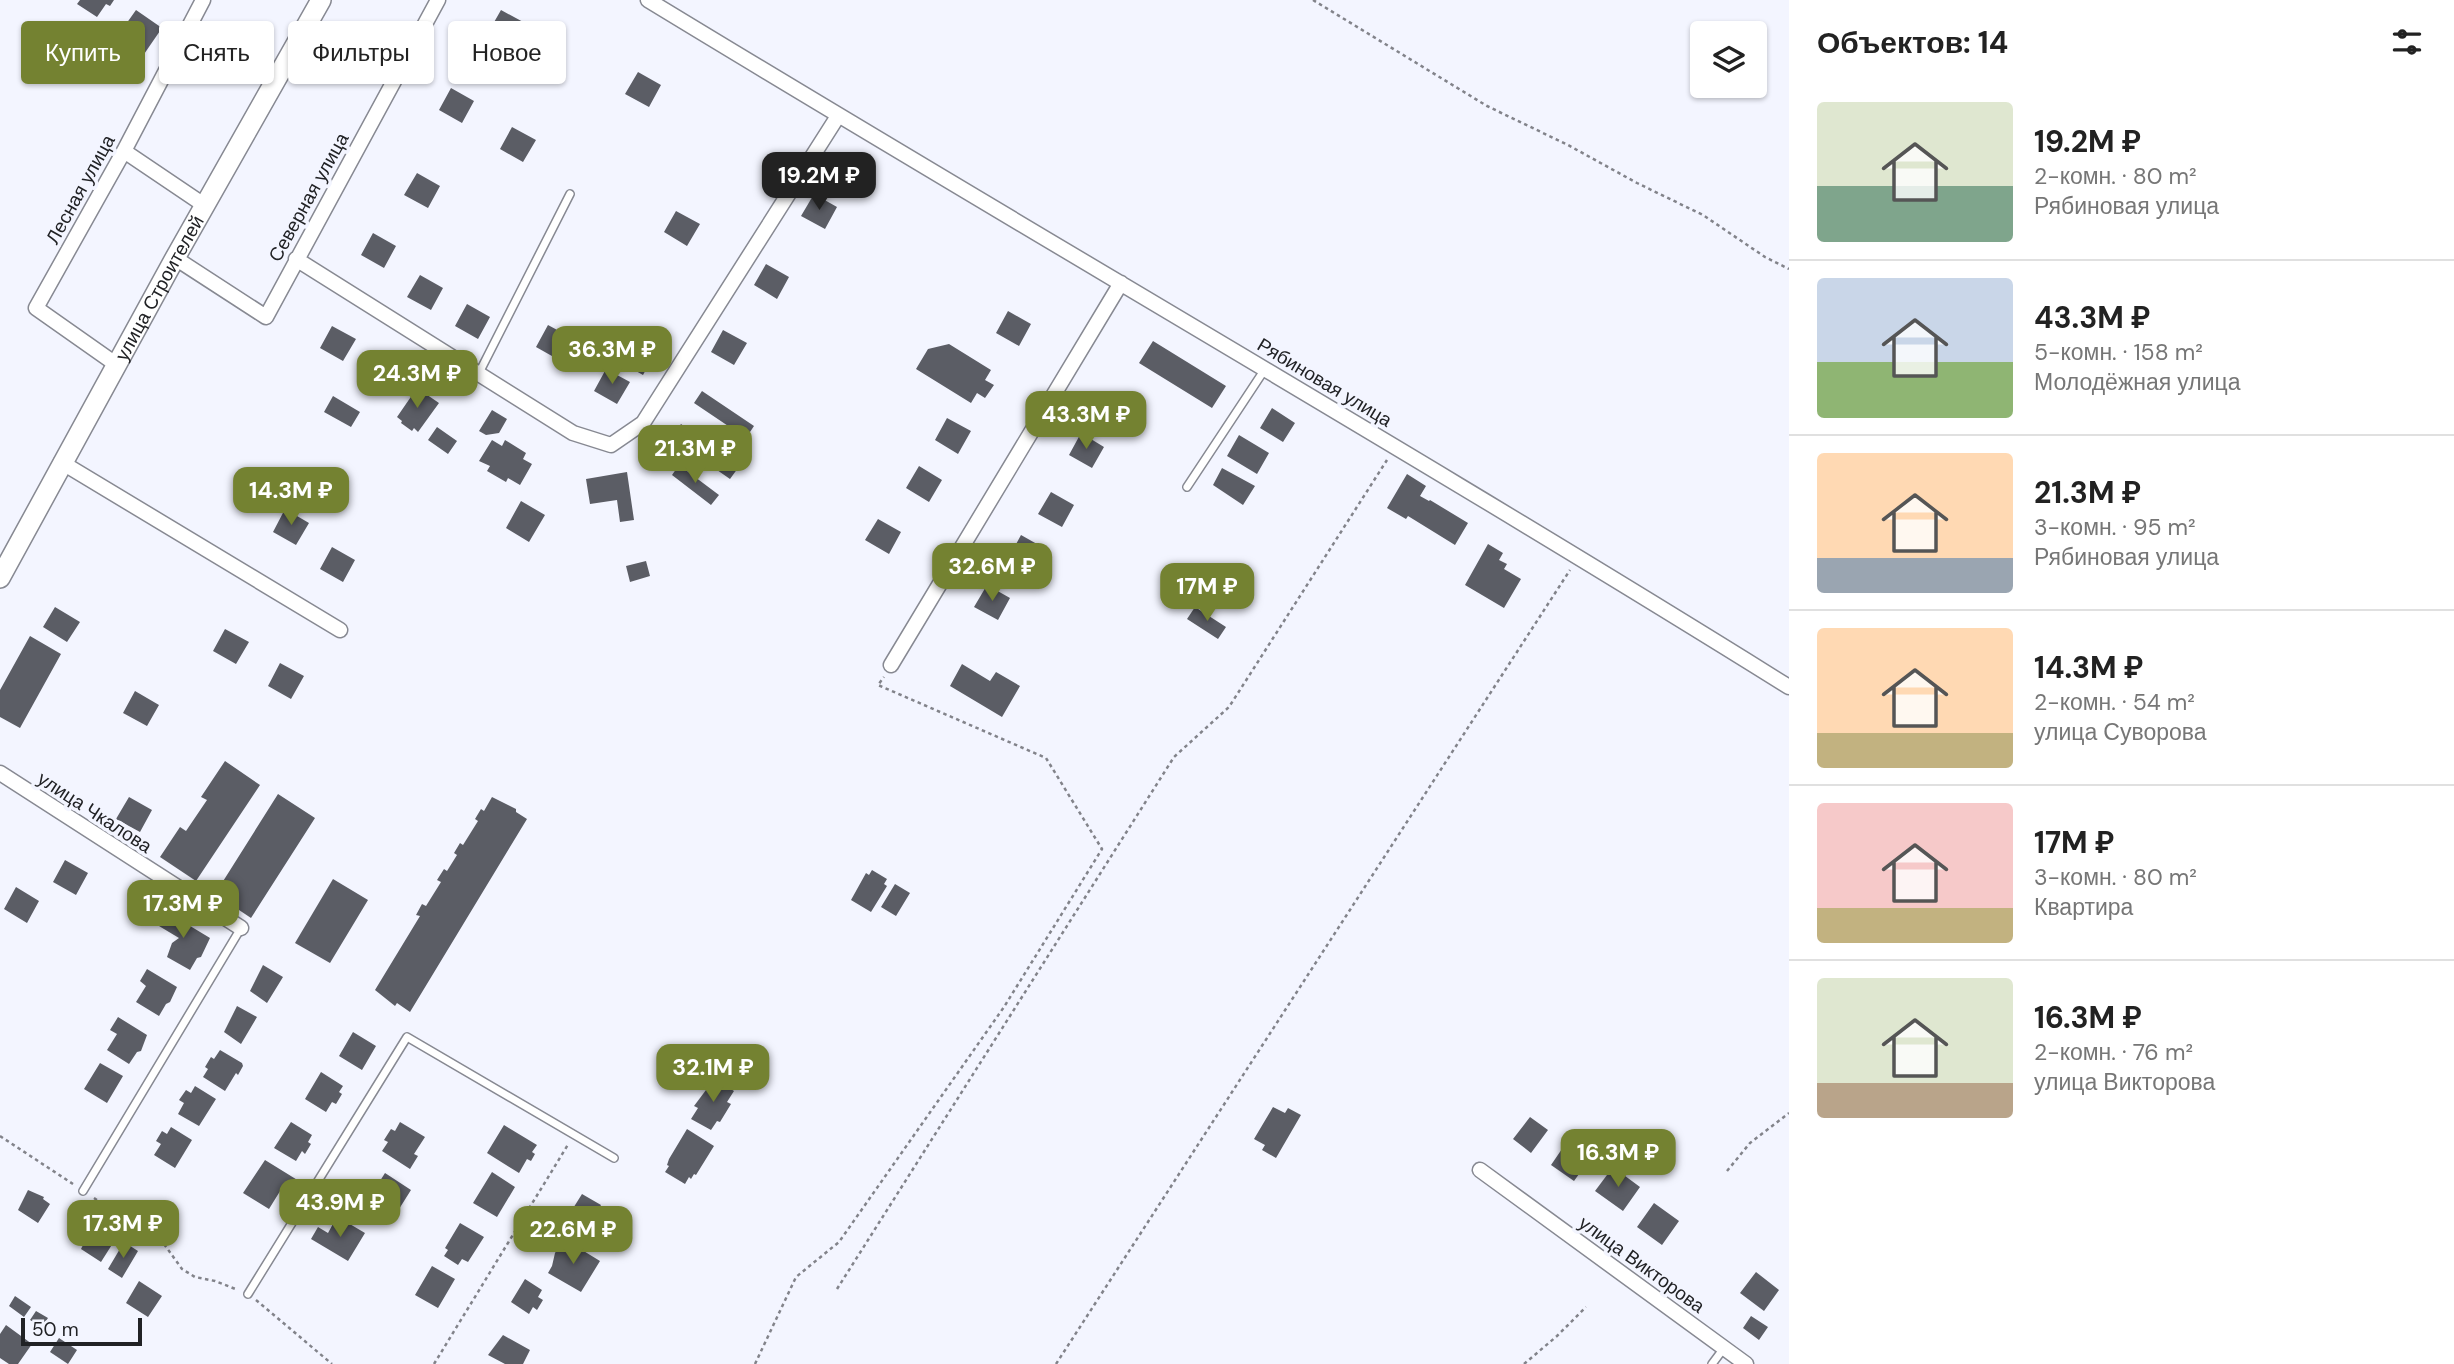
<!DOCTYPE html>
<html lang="ru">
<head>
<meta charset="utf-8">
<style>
	:root { --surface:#fff; --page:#f2f2f2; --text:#222; --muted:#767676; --line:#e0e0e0; --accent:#748231 }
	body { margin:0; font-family:"DM Sans",sans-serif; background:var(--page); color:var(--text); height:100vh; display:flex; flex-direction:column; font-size:26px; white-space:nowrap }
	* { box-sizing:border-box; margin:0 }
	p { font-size:23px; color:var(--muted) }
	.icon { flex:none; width:38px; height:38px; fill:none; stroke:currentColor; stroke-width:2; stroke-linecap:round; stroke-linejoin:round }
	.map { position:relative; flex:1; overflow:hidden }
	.panel { display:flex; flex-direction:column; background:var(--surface); width:665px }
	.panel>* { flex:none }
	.banner { position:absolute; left:21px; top:21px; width:665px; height:63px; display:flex; gap:14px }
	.fabs { position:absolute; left:1690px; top:21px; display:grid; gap:14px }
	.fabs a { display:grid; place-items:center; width:77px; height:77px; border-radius:7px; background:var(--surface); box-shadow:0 2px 5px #0004; font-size:35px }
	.scale { position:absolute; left:21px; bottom:18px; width:121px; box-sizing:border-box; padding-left:7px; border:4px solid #212225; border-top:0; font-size:19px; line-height:24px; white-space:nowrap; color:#212225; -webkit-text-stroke:5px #f3f5ff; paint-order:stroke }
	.price { position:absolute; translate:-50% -60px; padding:0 16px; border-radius:14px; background:var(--accent); color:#fff; font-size:23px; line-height:46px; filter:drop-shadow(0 2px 4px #0008) }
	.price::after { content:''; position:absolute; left:50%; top:42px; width:21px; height:16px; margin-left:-10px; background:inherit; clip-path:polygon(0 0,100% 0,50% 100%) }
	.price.on { background:#222; color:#fff }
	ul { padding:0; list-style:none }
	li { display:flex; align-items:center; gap:21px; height:175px; padding:0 28px }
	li+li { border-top:2px solid var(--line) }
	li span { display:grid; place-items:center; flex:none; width:196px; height:140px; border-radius:7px; color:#555 }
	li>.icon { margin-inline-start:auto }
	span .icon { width:84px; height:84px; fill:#fffc; stroke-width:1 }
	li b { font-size:30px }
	h2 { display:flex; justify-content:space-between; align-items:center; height:84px; padding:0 28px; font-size:30px }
	.chip { padding:0 24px; border-radius:7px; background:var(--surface); box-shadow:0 2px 5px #0004; font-size:24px; line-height:63px }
	.chip.on { background:var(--accent); color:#fff }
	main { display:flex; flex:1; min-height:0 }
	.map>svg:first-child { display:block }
</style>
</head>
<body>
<main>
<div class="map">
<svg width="1789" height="1364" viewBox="0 0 1789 1364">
	<rect width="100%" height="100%" fill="#f3f5ff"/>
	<!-- building -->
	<path fill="#5b5d65" d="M80,0H114L110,6L106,4L97,17L77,4Z
		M136,10L162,28L140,60L114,41Z
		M501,10L525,23L512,45L489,31Z
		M55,43L75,57L63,74L43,61Z
		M638,72L661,85L649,107L625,94Z
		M451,88L474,101L462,123L439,110Z
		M512,127L536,140L523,162L500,149Z
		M417,173L440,186L428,208L404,195Z
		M814,194L837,207L825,229L801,216Z
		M676,211L700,224L687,246L664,232Z
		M373,233L396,246L384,268L361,255Z
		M766,264L789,277L777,299L754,285Z
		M420,275L443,288L431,310L407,297Z
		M467,304L490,317L478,339L455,326Z
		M1008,311L1031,324L1019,346L996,333Z
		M548,325L572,338L559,360L536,347Z
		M332,326L356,339L343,361L320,348Z
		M723,330L747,343L734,365L711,352Z
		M632,340L655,353L643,375L620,362Z
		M1153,341L1226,386L1212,408L1139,363Z
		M949,344L991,370L985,380L994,385L985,398L977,393L971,403L916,369L928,349Z
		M606,369L630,382L617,404L594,391Z
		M417,388L439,403L418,432L414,428L412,431L401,423L402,421L397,417Z
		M702,391L754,426L746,438L694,403Z
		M333,396L360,412L351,427L324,412Z
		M1272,408L1295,423L1283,442L1260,428Z
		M492,410L507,419L499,433L486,435L479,431Z
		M947,418L971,431L958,454L935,440Z
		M681,424L697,436L695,439L738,468L730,479L671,438Z
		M437,427L457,441L448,454L428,440Z
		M1081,433L1104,447L1092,468L1069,455Z
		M1239,435L1269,453L1257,474L1227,456Z
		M492,440L502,446L505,440L526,453L523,459L532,464L520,485L508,478L506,482L487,471L490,466L479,461Z
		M679,465L719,495L711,505L672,475Z
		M919,466L942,480L929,502L906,488Z
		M1222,468L1255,486L1243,505L1213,485Z
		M627,472L634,520L620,522L617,500L590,504L586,479Z
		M1407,474L1426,486L1420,496L1429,501L1430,500L1468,523L1455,545L1408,516L1406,519L1387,508Z
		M1051,492L1074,505L1062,527L1038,514Z
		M521,501L545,515L529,542L506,528Z
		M285,509L309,523L296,545L273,532Z
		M878,519L901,532L889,554L865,540Z
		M1021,535L1044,548L1032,570L1009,557Z
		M1488,544L1503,553L1499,560L1507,564L1504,569L1521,579L1504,608L1465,585Z
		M332,547L355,560L343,582L320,569Z
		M646,561L650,576L630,582L626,566Z
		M987,585L1010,598L998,620L974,607Z
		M55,607L80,622L67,642L43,627Z
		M1195,607L1226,627L1218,639L1187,619Z
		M225,629L249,642L236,664L213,651Z
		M30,636L61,654L20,728L0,717V690Z
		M280,663L304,676L291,699L268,686Z
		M962,664L990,681L996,672L1020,686L1002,717L950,686Z
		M135,691L159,705L147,726L123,713Z
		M225,761L260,785L196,881L160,857L180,827L186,831L207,800L201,797Z
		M278,794L315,818L251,918L215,894Z
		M129,797L152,810L140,832L116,819Z
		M492,797L516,809V812L527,819L410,1012L397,1003L395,1006L375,990L420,916L416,915L422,904L426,906L441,882L437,880L444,869L447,871L457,855L454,853L460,843L463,845L478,821L475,819L481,809L484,811Z
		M65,860L88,873L76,895L53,882Z
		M872,870L887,879L884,884L887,886L871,912L851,900L866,873L869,875Z
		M333,879L368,900L330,963L295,943Z
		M895,884L910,893L896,916L881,907Z
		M16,887L39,901L27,923L4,909Z
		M162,909L210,938L201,957L197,958L190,970L167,957L172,943L179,938L154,923Z
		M263,965L283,977L267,1003L250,991Z
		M147,969L177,987L170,1002L166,1004L159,1016L136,1002L146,986L140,981Z
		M237,1006L257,1017L241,1044L224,1032Z
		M118,1017L147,1035L141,1051L137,1052L129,1064L107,1050L117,1034L110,1030Z
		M353,1032L376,1046L362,1070L339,1056Z
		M220,1050L242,1063L243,1066L238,1075L236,1073L225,1091L203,1077L208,1069L205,1067L211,1057L214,1059Z
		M100,1063L123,1076L107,1103L84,1089Z
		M321,1072L343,1086L339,1092L342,1094L336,1104L332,1102L326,1112L305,1099Z
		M711,1077L734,1091L727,1102L731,1104L720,1122L717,1121L711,1130L691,1119L698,1108L694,1106L706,1090L704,1089Z
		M195,1086L216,1099L199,1126L178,1114L184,1103L179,1100L186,1090L191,1093Z
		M1273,1107L1285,1113L1288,1108L1301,1115L1276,1158L1262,1150L1265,1145L1254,1139Z
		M1530,1117L1548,1130L1531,1153L1513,1139Z
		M291,1122L312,1135L308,1142L311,1144L305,1154L302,1151L296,1161L274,1148Z
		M400,1122L425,1137L414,1154L418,1156L410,1169L382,1151L388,1142L384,1140L391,1129L395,1131Z
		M504,1125L537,1145L532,1152L535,1154L531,1161L527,1159L519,1173L487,1153Z
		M171,1127L192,1140L175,1168L154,1155L161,1144L156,1141L162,1131L167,1134Z
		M687,1129L714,1146L696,1175L694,1174L691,1179L689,1177L685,1184L665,1172L669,1166L667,1165L669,1159Z
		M1564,1146L1587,1163L1574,1181L1551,1165Z
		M265,1160L299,1181L291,1194L282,1188L269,1209L243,1193Z
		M1613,1167L1640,1187L1623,1211L1595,1191Z
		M492,1172L515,1187L497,1217L473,1203Z
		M385,1173L411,1190L394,1217L368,1200Z
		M28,1190L44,1197L43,1199L50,1204L38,1223L18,1210Z
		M582,1194L601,1205L587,1230L567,1218Z
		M1654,1203L1679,1221L1662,1245L1637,1227Z
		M343,1220L365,1233L348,1261L311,1239L318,1227L328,1233L334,1222L340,1226Z
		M460,1223L484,1237L468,1262L462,1259L458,1265L444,1256L448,1250L445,1248Z
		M91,1229L99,1234L100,1232L113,1243L101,1262L81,1249Z
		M564,1239L600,1261L581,1292L548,1273L552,1266L555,1253Z
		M124,1242L138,1251L122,1278L108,1269Z
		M432,1266L455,1279L438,1308L415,1295Z
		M1756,1272L1779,1290L1764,1311L1740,1293Z
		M525,1279L542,1290L538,1297L543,1300L537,1310L533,1307L529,1314L511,1302Z
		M139,1281L162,1296L148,1317L126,1303Z
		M15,1296L31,1307L24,1317L9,1306Z
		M36,1311L48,1318L42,1327L30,1320Z
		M1751,1316L1768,1327L1759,1340L1743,1328Z
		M6,1325L32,1344L18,1364H9L0,1358V1334Z
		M503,1335L530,1350L523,1364H505L488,1355Z
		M59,1338L77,1350L68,1364L50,1352Z"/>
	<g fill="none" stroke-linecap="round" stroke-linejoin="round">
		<defs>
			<path id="lane" d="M479,373L570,194
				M1187,487L1265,369
				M83,1191L241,928
				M248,1294L407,1037L614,1158
				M1712,1364L1724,1348"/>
			<path id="street" d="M648,0C1027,231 1412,452 1789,687
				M124,151L204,205
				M175,258L266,317L438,0
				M296,259L573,433L611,445L643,423L838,116
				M117,365L36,308L124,151L203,0
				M61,462L340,630
				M891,665L1121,283
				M0,773L241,928
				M1480,1170L1746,1364"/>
			<g id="secondary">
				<path id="s1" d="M0,578L175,258L321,0"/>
			</g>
		</defs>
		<!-- lane casing -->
		<use href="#lane" stroke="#878992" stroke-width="10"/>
		<!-- street casing -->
		<use href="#street" stroke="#878992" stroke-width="17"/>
		<!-- secondary casing -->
		<use href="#secondary" stroke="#878992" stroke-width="22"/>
		<!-- path -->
		<path stroke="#82838a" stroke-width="2.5" stroke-dasharray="3.5 3.5" stroke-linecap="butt" d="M1313,0L1487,106L1568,145L1637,183L1703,215L1765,257L1789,269
			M0,1136L73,1184
			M1727,1171L1750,1143L1789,1113
			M94,1198L164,1244L182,1269L195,1277L215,1281L238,1290
			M837,1289L1174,757L1229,707L1387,460
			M256,1300L332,1364
			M434,1364L569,1143
			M755,1364L796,1277L839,1242L1004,1007L1102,849L1046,758L878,685L884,677
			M1056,1364L1570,570
			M1524,1364L1557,1336L1586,1307"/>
		<!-- lane -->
		<use href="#lane" stroke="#fff" stroke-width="7"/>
		<!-- street -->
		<use href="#street" stroke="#fff" stroke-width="14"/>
		<!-- secondary -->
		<use href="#secondary" stroke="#fff" stroke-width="19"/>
	</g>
	<g text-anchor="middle" stroke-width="7" stroke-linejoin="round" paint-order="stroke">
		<!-- street labels -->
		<g font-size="19" fill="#212225" stroke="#f3f5ff">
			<text transform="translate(80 189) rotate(-61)" y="7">Лесная улица</text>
			<text transform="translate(308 197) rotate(-61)" y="7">Северная улица</text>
			<text dy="7" stroke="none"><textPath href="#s1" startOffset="331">улица Строителей</textPath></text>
			<text transform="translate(1325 382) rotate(31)" y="7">Рябиновая улица</text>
			<text transform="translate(95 812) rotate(33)" y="7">улица Чкалова</text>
			<text transform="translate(1642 1264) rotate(36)" y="7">улица Викторова</text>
		</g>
	</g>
</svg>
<div class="fabs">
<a><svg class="icon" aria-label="layers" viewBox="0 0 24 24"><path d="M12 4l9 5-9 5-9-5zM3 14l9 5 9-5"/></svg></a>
</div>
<div class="scale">50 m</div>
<b class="price on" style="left:819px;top:212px">19.2M ₽</b>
<b class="price" style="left:612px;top:386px">36.3M ₽</b>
<b class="price" style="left:417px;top:410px">24.3M ₽</b>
<b class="price" style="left:1086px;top:451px">43.3M ₽</b>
<b class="price" style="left:695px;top:485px">21.3M ₽</b>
<b class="price" style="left:291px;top:527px">14.3M ₽</b>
<b class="price" style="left:992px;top:603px">32.6M ₽</b>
<b class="price" style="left:1207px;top:623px">17M ₽</b>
<b class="price" style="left:183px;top:940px">17.3M ₽</b>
<b class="price" style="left:713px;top:1104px">32.1M ₽</b>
<b class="price" style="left:1618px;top:1189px">16.3M ₽</b>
<b class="price" style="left:340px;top:1239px">43.9M ₽</b>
<b class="price" style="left:123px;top:1260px">17.3M ₽</b>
<b class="price" style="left:573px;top:1266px">22.6M ₽</b>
<div class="banner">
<a class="chip on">Купить</a>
<a class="chip">Снять</a>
<a class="chip">Фильтры</a>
<a class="chip">Новое</a>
</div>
</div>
<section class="panel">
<h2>Объектов: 14<svg class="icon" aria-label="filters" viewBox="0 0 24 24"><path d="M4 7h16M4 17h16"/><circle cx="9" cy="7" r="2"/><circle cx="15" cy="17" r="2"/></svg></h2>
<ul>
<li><span style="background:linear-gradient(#dfe7d0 60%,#7fa58c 0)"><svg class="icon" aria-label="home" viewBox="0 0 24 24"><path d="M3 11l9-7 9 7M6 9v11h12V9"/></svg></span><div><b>19.2M ₽</b><p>2-комн. · 80 m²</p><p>Рябиновая улица</p></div></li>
<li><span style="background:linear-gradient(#c9d6e8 60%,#8fb573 0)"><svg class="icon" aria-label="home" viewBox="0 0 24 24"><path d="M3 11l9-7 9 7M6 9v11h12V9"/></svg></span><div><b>43.3M ₽</b><p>5-комн. · 158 m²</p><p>Молодёжная улица</p></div></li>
<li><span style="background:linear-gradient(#ffd9b3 75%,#9aa5b1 0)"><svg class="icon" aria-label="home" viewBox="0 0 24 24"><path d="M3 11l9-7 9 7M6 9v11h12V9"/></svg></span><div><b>21.3M ₽</b><p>3-комн. · 95 m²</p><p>Рябиновая улица</p></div></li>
<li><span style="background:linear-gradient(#ffd9b3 75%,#c2b280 0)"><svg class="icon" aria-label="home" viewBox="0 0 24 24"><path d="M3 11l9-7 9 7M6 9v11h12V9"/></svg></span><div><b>14.3M ₽</b><p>2-комн. · 54 m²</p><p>улица Суворова</p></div></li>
<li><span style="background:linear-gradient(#f6c9c9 75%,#c2b280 0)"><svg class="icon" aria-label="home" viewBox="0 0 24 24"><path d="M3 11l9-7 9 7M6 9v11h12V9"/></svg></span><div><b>17M ₽</b><p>3-комн. · 80 m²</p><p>Квартира</p></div></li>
<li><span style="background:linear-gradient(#dfe7d0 75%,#b9a48a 0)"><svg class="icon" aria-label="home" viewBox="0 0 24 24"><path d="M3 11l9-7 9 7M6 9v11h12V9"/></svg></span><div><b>16.3M ₽</b><p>2-комн. · 76 m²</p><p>улица Викторова</p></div></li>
</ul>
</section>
</main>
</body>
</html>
